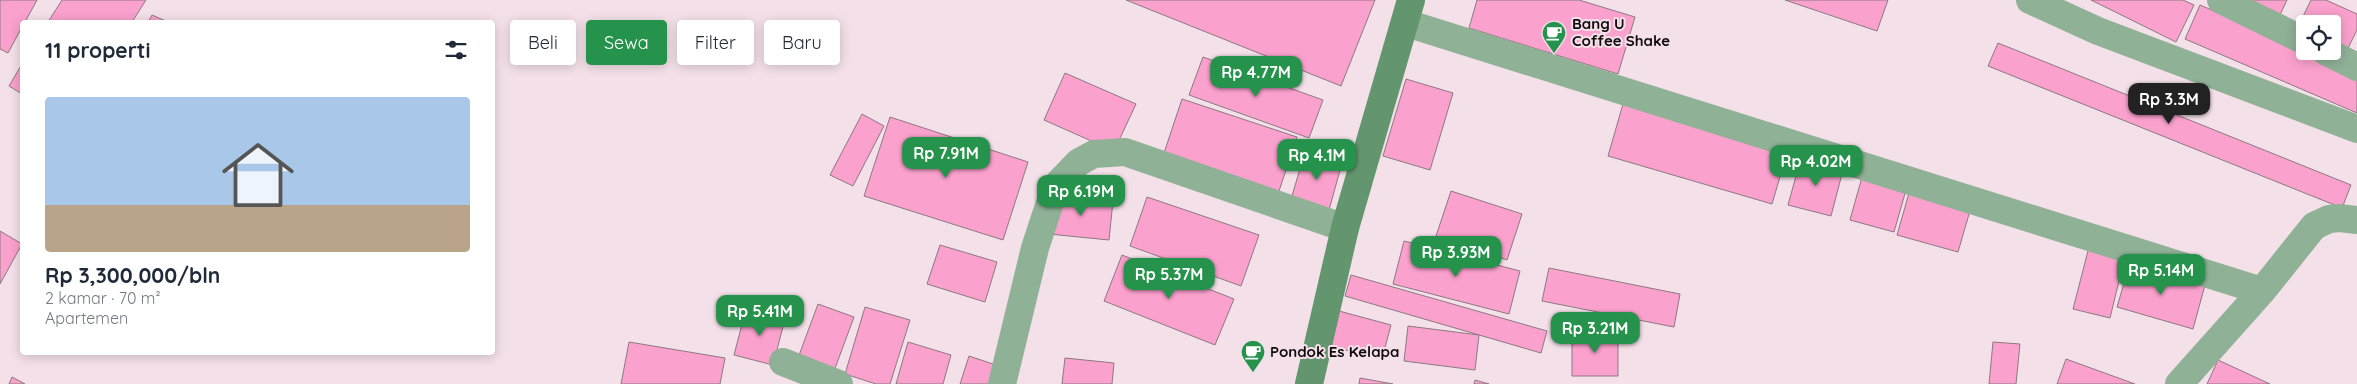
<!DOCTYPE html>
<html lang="id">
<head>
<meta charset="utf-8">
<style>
	:root { --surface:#fff; --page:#f2f2f3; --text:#1f2937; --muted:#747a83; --line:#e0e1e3; --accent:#26934c }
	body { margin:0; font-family:Quicksand,sans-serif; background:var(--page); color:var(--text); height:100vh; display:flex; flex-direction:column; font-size:19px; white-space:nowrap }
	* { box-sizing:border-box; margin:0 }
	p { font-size:16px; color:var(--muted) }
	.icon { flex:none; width:28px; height:28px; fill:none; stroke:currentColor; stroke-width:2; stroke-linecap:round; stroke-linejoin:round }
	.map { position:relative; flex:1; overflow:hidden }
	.panel { position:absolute; left:20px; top:20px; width:475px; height:335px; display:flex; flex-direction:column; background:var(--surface); border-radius:5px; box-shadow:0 2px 12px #0003 }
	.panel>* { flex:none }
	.top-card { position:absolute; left:510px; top:20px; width:475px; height:45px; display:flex; gap:10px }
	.buttons { position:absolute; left:2296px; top:15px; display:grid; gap:10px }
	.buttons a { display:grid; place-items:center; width:45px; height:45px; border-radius:5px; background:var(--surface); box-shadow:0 2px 12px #0003; font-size:25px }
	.price { position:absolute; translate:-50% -42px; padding:0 11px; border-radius:10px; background:var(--accent); color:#fff; font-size:16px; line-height:32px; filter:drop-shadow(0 1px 2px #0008) }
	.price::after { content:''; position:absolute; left:50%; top:30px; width:15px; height:11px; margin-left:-8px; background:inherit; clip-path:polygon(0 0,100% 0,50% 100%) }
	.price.current { background:#222; color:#fff }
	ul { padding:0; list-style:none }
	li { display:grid; align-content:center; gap:10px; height:265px; padding:0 25px }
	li+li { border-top:1px solid var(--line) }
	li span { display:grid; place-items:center; height:155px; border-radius:5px; color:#555 }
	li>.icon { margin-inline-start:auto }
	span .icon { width:90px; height:90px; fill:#fffc; stroke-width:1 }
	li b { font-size:21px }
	h2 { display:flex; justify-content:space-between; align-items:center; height:60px; padding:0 25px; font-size:21px }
	.pill { padding:0 18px; border-radius:5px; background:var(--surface); box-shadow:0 2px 12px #0003; font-size:18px; line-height:45px }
	.pill.current { background:var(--accent); color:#fff }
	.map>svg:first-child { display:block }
</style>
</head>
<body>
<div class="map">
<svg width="2357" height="384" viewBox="0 0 2357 384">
	<rect width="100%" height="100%" fill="#f4e0e9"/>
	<!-- building -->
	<path fill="#faa1cd" stroke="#8b7981" d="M0,0H37L25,22H22V27L8,53L0,49Z
		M62,0H146L132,22H48Z
		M1126,0H1375L1341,86Z
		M1477,0H1579L1635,17L1618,74L1469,28Z
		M1785,0H1888L1877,31Z
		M2091,0H2183L2194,5L2176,42Z
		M2244,0H2287L2278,19Z
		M2311,0H2326L2357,14V30L2345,54L2332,48V24H2305V35L2296,31Z
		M2200,5L2357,72V113L2185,39Z
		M152,15L168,22H148Z
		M1998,43L2351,185L2342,208L1988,66Z
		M1203,57L1323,100L1309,138L1189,95Z
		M22,64V94L9,86Z
		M1065,73L1136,104L1114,151L1044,120Z
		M1406,79L1453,93L1430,170L1383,156Z
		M1182,99L1297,137L1276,200L1161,162Z
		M1623,104L1787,153L1772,204L1608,156Z
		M862,114L884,126L853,186L830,175Z
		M890,117L1028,162L1003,240L864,196Z
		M1307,145L1344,156L1327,217L1289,206Z
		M1801,158L1843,170L1831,216L1788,205Z
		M1862,177L1906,190L1894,232L1850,220Z
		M1911,186L1972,204L1958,252L1897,235Z
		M1451,191L1522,214L1507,260L1436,236Z
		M1054,194L1113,201L1109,240L1049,234Z
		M1147,197L1259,235L1241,286L1130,246Z
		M0,231L22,244L0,284Z
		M1404,241L1520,271L1509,314L1393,284Z
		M2090,243L2126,252L2110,318L2073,309Z
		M940,245L997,262L985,302L927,284Z
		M1122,255L1234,299L1215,345L1104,301Z
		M2130,263L2205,285L2193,329L2117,307Z
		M1549,268L1680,294L1674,327L1542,301Z
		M1351,275L1547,331L1541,353L1345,296Z
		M818,304L854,317L834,371L798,358Z
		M865,307L910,320L890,384H876L845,374Z
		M746,309L785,319L773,365L734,355Z
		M1339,311L1391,325L1382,359L1329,346Z
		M1408,326L1479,335L1475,370L1404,361Z
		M1572,331H1618V376H1572Z
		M629,342L725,358L720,384H621Z
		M908,342L951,355L943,384H896Z
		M1993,342L2020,344L2016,384H1989Z
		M969,356L1005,368L999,384H960Z
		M1065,358L1114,363L1112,384H1062Z
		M2066,359L2135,384H2057Z
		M2218,360L2270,384H2207Z
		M12,377L25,384H9Z
		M1360,378L1393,384H1359Z
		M1475,380L1489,384H1474Z"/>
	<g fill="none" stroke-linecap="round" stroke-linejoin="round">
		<!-- street -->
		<path stroke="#8fb196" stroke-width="28" d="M2030,0L2098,31L2357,129
			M2221,0L2305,41
			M1406,23L2262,291
			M2325,51L2357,67
			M783,362L839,384
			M1002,384L1035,248L1055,187L1079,162L1094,154L1125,152L1345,228
			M2179,384L2262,291L2314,226L2329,219L2340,218L2357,220"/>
		<!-- secondary -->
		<path stroke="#63966e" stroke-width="28" d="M1309,384L1345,228L1411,0"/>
	</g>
	<!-- icons -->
	<defs>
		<symbol id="cafe-pin" viewBox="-11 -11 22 30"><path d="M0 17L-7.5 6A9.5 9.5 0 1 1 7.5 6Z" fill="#26934c" stroke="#f4e0e9"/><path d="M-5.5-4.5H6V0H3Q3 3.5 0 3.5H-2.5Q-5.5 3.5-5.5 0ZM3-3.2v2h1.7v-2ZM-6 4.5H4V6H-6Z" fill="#fff"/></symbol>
	</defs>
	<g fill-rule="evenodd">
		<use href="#cafe-pin" x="1540" y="19" width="28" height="38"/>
		<use href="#cafe-pin" x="1239" y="338" width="28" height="38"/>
	</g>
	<g text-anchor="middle" stroke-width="4" stroke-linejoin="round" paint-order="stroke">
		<!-- poi labels -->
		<g font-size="15" font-weight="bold" fill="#100a0d" stroke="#f4e0e9" text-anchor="start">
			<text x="1572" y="29">Bang U<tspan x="1572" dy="17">Coffee Shake</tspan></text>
			<text x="1270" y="357">Pondok Es Kelapa</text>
		</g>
	</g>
</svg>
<div class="buttons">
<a><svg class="icon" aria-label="locate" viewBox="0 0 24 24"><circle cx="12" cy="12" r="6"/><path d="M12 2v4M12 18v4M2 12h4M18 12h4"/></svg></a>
</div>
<b class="price" style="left:1256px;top:98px">Rp 4.77M</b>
<b class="price current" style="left:2169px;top:125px">Rp 3.3M</b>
<b class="price" style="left:946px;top:179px">Rp 7.91M</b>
<b class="price" style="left:1317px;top:181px">Rp 4.1M</b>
<b class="price" style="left:1816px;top:187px">Rp 4.02M</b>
<b class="price" style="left:1081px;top:217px">Rp 6.19M</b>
<b class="price" style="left:1456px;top:278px">Rp 3.93M</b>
<b class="price" style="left:2161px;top:296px">Rp 5.14M</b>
<b class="price" style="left:1169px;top:300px">Rp 5.37M</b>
<b class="price" style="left:760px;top:337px">Rp 5.41M</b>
<b class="price" style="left:1595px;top:354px">Rp 3.21M</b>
<div class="top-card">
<a class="pill">Beli</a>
<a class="pill current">Sewa</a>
<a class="pill">Filter</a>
<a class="pill">Baru</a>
</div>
<section class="panel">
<h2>11 properti<svg class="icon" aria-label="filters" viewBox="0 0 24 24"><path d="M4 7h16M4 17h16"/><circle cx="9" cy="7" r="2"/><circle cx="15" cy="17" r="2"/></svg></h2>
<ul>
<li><span style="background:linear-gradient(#a9c7e8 70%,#b9a48a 0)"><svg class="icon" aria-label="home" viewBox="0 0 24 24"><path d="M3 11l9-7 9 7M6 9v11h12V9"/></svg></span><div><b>Rp 3,300,000/bln</b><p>2 kamar · 70 m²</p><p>Apartemen</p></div></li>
</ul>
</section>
</div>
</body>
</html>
